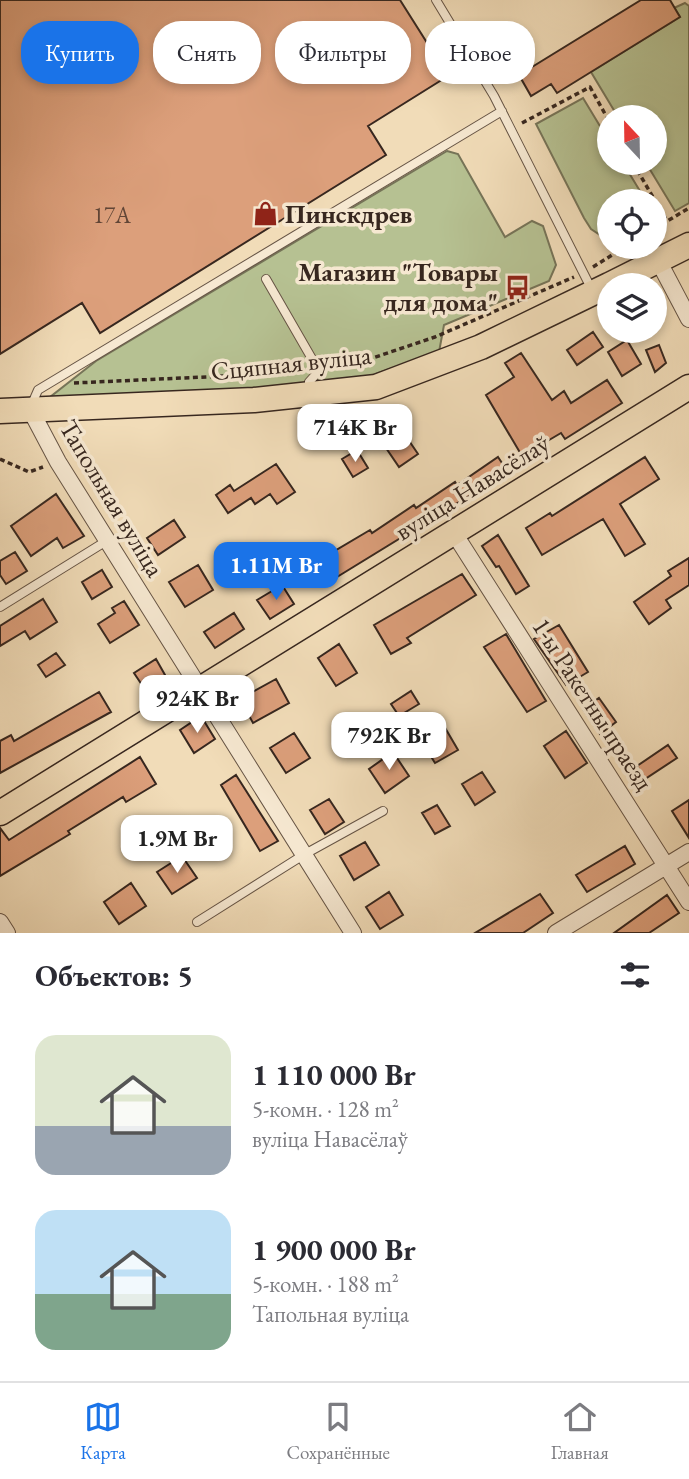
<!DOCTYPE html>
<html lang="ru">
<head>
<meta charset="utf-8">
<style>
	:root { --surface:#fff; --page:#f7f7f7; --text:#2b2b33; --muted:#7c7c81; --line:#e1e1e2; --accent:#1a73e8 }
	body { margin:0; font-family:"EB Garamond",serif; background:var(--page); color:var(--text); height:100vh; display:flex; flex-direction:column; font-size:26px; white-space:nowrap }
	* { box-sizing:border-box; margin:0 }
	p { font-size:23px; color:var(--muted) }
	.icon { flex:none; width:38px; height:38px; fill:none; stroke:currentColor; stroke-width:2; stroke-linecap:round; stroke-linejoin:round }
	.map { position:relative; height:933px; overflow:hidden }
	.details { display:flex; flex-direction:column; background:var(--surface); flex:1 }
	.details>* { flex:none }
	.top-card { position:absolute; left:21px; top:21px; width:648px; height:63px; display:flex; gap:14px }
	.needle { width:46px; rotate:338deg }
	.tools { position:absolute; left:597px; top:105px; display:grid; gap:14px }
	.tools a { display:grid; place-items:center; width:70px; height:70px; border-radius:50%; background:var(--surface); box-shadow:0 4px 10px #0003; font-size:35px }
	.price { position:absolute; translate:-50% -60px; padding:0 16px; border-radius:14px; background:#fff; color:#222; font-size:23px; line-height:46px; filter:drop-shadow(0 2px 4px #0008) }
	.price::after { content:''; position:absolute; left:50%; top:42px; width:21px; height:16px; margin-left:-10px; background:inherit; clip-path:polygon(0 0,100% 0,50% 100%) }
	.price.current { background:var(--accent); color:#fff }
	ul { padding:0; list-style:none }
	li { display:flex; align-items:center; gap:21px; height:175px; padding:0 35px }
	li span { display:grid; place-items:center; flex:none; width:196px; height:140px; border-radius:21px; color:#555 }
	li>.icon { margin-inline-start:auto }
	span .icon { width:84px; height:84px; fill:#fffc; stroke-width:1 }
	li b { font-size:30px }
	h2 { display:flex; justify-content:space-between; align-items:center; height:84px; padding:0 35px; font-size:30px }
	.chip { padding:0 24px; border-radius:28px; background:var(--surface); box-shadow:0 4px 10px #0003; font-size:24px; line-height:63px }
	.chip.current { background:var(--accent); color:#fff }
	.menu { display:flex; justify-content:space-around; align-items:center; height:98px; border-top:2px solid var(--line); background:var(--surface); font-size:19px; color:var(--muted) }
	.menu a { display:grid; justify-items:center; gap:4px }
	.menu .current { color:var(--accent) }
	.map>svg:first-child { display:block }
</style>
</head>
<body>
<div class="map">
<svg width="689" height="933" viewBox="0 0 689 933">
	<rect width="100%" height="100%" fill="#f1dcb8"/>
	<filter id="stains"><feTurbulence type="fractalNoise" baseFrequency=".00286" numOctaves="4"/><feColorMatrix values="0 0 0 0 .2 0 0 0 0 .09 0 0 0 0 .02 0 0 0 .5 -.17"/></filter>
	<radialGradient id="worn" r=".72"><stop offset=".6" stop-color="#630" stop-opacity="0"/><stop offset="1" stop-color="#630" stop-opacity=".3"/></radialGradient>
	<!-- green -->
	<path fill="#b6c192" stroke="#767458" stroke-width="2" d="M685,3L689,6V203L675,211L646,163H654V117H618L591,72L680,17L674,8Z
		M583,98L609,141V163H623L646,201H609V241L591,229L584,218L536,124Z
		M447,151L458,154L505,237L532,221L543,226L556,265L549,281L444,325L439,352L358,380L286,393L45,401L96,361Z"/>
	<!-- building -->
	<path fill="#dc9f7b" stroke="#37271f" stroke-width="2" d="M0,0H400L448,76L368,126L386,155L100,333L82,303L0,354Z
		M641,0H670L680,17L557,93L551,84L531,96L519,75Z
		M593,332L603,347L577,365L567,350Z
		M627,340L641,364L622,376L608,352Z
		M659,345L666,363L655,372L646,350Z
		M521,353L552,400L564,391L571,403L607,380L622,403L565,439L561,433L522,456L486,395L514,377L505,363Z
		M401,429L418,454L399,467L382,442Z
		M357,450L368,468L353,477L342,459Z
		M498,457L508,472L324,585L308,560L328,547L331,553L370,530L372,533L414,505L416,508L455,482L457,485Z
		M645,457L659,479L620,504L645,544L625,556L603,519L542,555L526,528L550,513L552,516Z
		M276,464L295,492L277,504L270,494L255,504L251,498L228,513L216,495L230,485L234,491Z
		M56,494L84,536L63,548L57,538L31,556L11,526Z
		M174,520L185,537L158,555L147,538Z
		M498,535L529,586L516,594L499,566L496,567L482,546Z
		M15,552L27,571L6,584L0,575V561Z
		M689,558V585L666,600L671,608L649,624L634,602L671,576L668,571Z
		M198,565L213,590L185,607L169,582Z
		M102,570L112,587L92,599L82,582Z
		M462,574L476,595L407,638L411,643L391,654L374,625Z
		M282,585L294,604L270,619L257,600Z
		M43,599L57,622L30,639L25,631L0,646V626Z
		M124,601L139,625L110,643L98,624L115,613L112,608Z
		M234,613L244,629L215,648L204,632Z
		M559,625L588,672L566,685L534,639Z
		M506,634L546,701L527,712L484,647Z
		M339,644L357,673L336,686L318,658Z
		M56,653L65,665L46,677L38,665Z
		M156,659L165,675L144,688L134,673Z
		M276,679L289,703L253,723L240,699Z
		M411,691L419,704L399,716L391,704Z
		M99,692L111,712L0,773V741L11,735L14,741Z
		M599,698L616,722L600,734L583,709Z
		M201,716L215,739L194,753L180,730Z
		M444,726L458,750L435,763L421,740Z
		M566,731L587,763L565,778L544,746Z
		M294,733L310,758L286,773L270,748Z
		M668,745L677,758L645,779L637,766Z
		M393,752L409,776L385,793L369,769Z
		M140,757L156,784L126,802L123,797L68,831L70,834L0,876V828L9,840Z
		M482,772L495,792L475,805L462,784Z
		M236,775L278,841L260,851L221,785Z
		M329,799L344,822L325,834L310,810Z
		M689,800V838L672,811Z
		M437,805L450,826L435,834L422,813Z
		M365,842L379,865L354,880L340,856Z
		M625,846L635,864L587,892L576,875Z
		M182,856L197,878L172,894L157,872Z
		M131,883L146,906L119,924L104,902Z
		M389,892L403,915L380,929L366,907Z
		M540,894L553,913L523,933H475Z
		M667,895L679,913L649,933H614Z"/>
	<g fill="none" stroke-linecap="round" stroke-linejoin="round">
		<defs>
			<path id="service" d="M436,0L494,96L592,290
				M266,279L319,371L309,382L313,389
				M31,406L38,390L502,111
				M0,607L108,540
				M197,922L305,854L383,811"/>
			<path id="minor" d="M659,262L689,319
				M30,409L58,462L353,933
				M454,533L689,902
				M0,922L7,933
				M556,933L689,852"/>
			<path id="primary" d="M609,285L689,245
				M0,411L254,400L376,387L481,347L609,285
				M0,813L689,387"/>
		</defs>
		<!-- service casing -->
		<use href="#service" stroke="#665445" stroke-width="10"/>
		<!-- minor casing -->
		<use href="#minor" stroke="#665445" stroke-width="18"/>
		<!-- primary casing -->
		<use href="#primary" stroke="#37271f" stroke-width="27"/>
		<!-- path -->
		<path stroke="#37271f" stroke-width="3.5" stroke-dasharray="5 3.5" stroke-linecap="butt" d="M522,123L590,87L609,121
			M633,163L667,221
			M654,229L689,208
			M593,267L625,247
			M343,368L435,337L574,277
			M74,383L291,373
			M0,459L29,472L43,467"/>
		<!-- service -->
		<use href="#service" stroke="#f6e8d1" stroke-width="8"/>
		<!-- minor -->
		<use href="#minor" stroke="#f6e8d1" stroke-width="16"/>
		<!-- primary -->
		<use href="#primary" stroke="#f1dcb8" stroke-width="24"/>
	</g>
	<!-- icons -->
	<defs>
		<symbol id="shop-bare" viewBox="-9 -9 18 18"><path d="M-5-2.5h2.3a2.7 3.5 0 0 1 5.4 0H5L5.5 6h-11ZM-1.5-2.5h3a1.5 2.3 0 0 0-3 0Z" fill="#8f2418" stroke="#f6e8d1" stroke-width="2.5" paint-order="stroke"/></symbol>
		<symbol id="bus-bare" viewBox="-9 -9 18 18"><path d="M-5-6H5V4H4V6H2V4H-2V6H-4V4H-5ZM-3.5-4V0h7V-4ZM-3.5 1.2v1.5H-2V1.2ZM2 1.2v1.5H3.5V1.2Z" fill="#8f2418" stroke="#f6e8d1" stroke-width="2.5" paint-order="stroke"/></symbol>
	</defs>
	<g fill-rule="evenodd">
		<use href="#shop-bare" x="248" y="196" width="35" height="35"/>
		<use href="#bus-bare" x="500" y="270" width="35" height="35"/>
	</g>
	<g text-anchor="middle" stroke-width="7" stroke-linejoin="round" paint-order="stroke">
		<!-- number labels -->
		<g font-size="23" fill="#604536">
			<text x="112" y="223">17А</text>
		</g>
		<!-- poi labels -->
		<g font-size="26" font-weight="bold" fill="#37271f" stroke="#f6e8d1" text-anchor="start">
			<text x="285" y="223">Пинскдрев</text>
			<text x="498" y="281" text-anchor="end">Магазин "Товары<tspan x="498" dy="30">для дома"</tspan></text>
		</g>
		<!-- street labels -->
		<g font-size="26" fill="#37271f" stroke="#f6e8d1">
			<text transform="translate(291 363) rotate(-6)" y="9">Сцяпная вуліца</text>
			<text transform="translate(472 487) rotate(-32)" y="9">вуліца Навасёлаў</text>
			<text transform="translate(112 498) rotate(59)" y="9">Тапольная вуліца</text>
			<text transform="translate(593 704) rotate(57)" y="9">1-ы Ракетны праезд</text>
		</g>
	</g>
	<rect width="100%" height="100%" filter="url(#stains)"/>
	<rect width="100%" height="100%" fill="url(#worn)"/>
</svg>
<div class="tools">
<a><svg class="needle" viewBox="-14 -14 28 28"><path d="M0-13l5 13h-10z" fill="#e53935"/><path d="M0 13l5-13h-10z" fill="#7c7c81"/></svg></a>
<a><svg class="icon" aria-label="locate" viewBox="0 0 24 24"><circle cx="12" cy="12" r="6"/><path d="M12 2v4M12 18v4M2 12h4M18 12h4"/></svg></a>
<a><svg class="icon" aria-label="layers" viewBox="0 0 24 24"><path d="M12 4l9 5-9 5-9-5zM3 14l9 5 9-5"/></svg></a>
</div>
<b class="price" style="left:355px;top:464px">714K Br</b>
<b class="price current" style="left:276px;top:602px">1.11M Br</b>
<b class="price" style="left:197px;top:735px">924K Br</b>
<b class="price" style="left:389px;top:772px">792K Br</b>
<b class="price" style="left:177px;top:875px">1.9M Br</b>
<div class="top-card">
<a class="chip current">Купить</a>
<a class="chip">Снять</a>
<a class="chip">Фильтры</a>
<a class="chip">Новое</a>
</div>
</div>
<section class="details">
<h2>Объектов: 5<svg class="icon" aria-label="filters" viewBox="0 0 24 24"><path d="M4 7h16M4 17h16"/><circle cx="9" cy="7" r="2"/><circle cx="15" cy="17" r="2"/></svg></h2>
<ul>
<li><span style="background:linear-gradient(#dfe7d0 65%,#9aa5b1 0)"><svg class="icon" aria-label="home" viewBox="0 0 24 24"><path d="M3 11l9-7 9 7M6 9v11h12V9"/></svg></span><div><b>1 110 000 Br</b><p>5-комн. · 128 m²</p><p>вуліца Навасёлаў</p></div></li>
<li><span style="background:linear-gradient(#bfe0f5 60%,#7fa58c 0)"><svg class="icon" aria-label="home" viewBox="0 0 24 24"><path d="M3 11l9-7 9 7M6 9v11h12V9"/></svg></span><div><b>1 900 000 Br</b><p>5-комн. · 188 m²</p><p>Тапольная вуліца</p></div></li>
</ul>
</section>
<nav class="menu">
<a class="current"><svg class="icon" aria-label="map" viewBox="0 0 24 24"><path d="M3 6l6-2 6 2 6-2v14l-6 2-6-2-6 2zM9 4v14M15 6v14"/></svg>Карта</a>
<a><svg class="icon" aria-label="saved" viewBox="0 0 24 24"><path d="M7 4h10v16l-5-4-5 4z"/></svg>Сохранённые</a>
<a><svg class="icon" aria-label="home" viewBox="0 0 24 24"><path d="M3 11l9-7 9 7M6 9v11h12V9"/></svg>Главная</a>
</nav>
</body>
</html>
